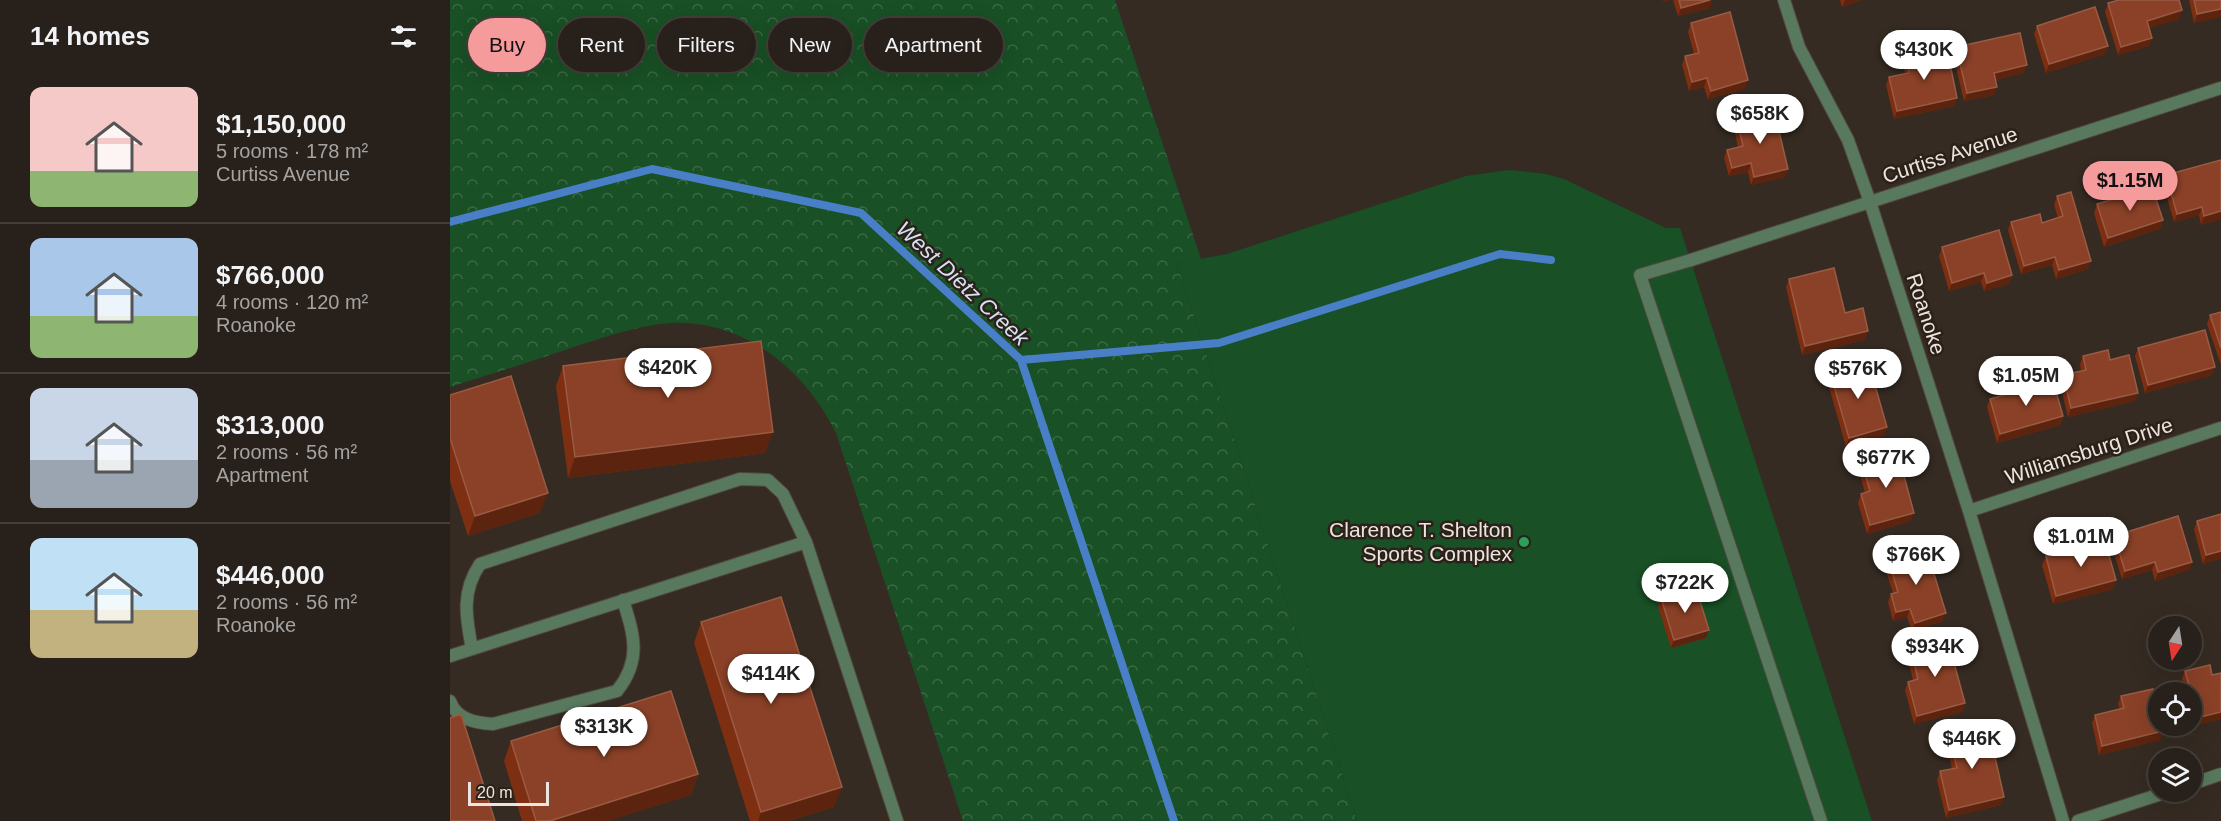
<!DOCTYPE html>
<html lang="en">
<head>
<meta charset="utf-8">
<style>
	:root { --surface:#28201a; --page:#302823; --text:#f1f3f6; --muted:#a5a3a2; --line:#443e39; --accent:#f59b9b }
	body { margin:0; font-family:Arial,sans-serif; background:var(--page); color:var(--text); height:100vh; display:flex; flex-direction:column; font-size:22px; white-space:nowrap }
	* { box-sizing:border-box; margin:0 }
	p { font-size:20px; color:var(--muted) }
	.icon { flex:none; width:33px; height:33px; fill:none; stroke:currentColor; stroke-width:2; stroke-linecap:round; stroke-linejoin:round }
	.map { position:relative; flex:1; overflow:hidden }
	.drawer { display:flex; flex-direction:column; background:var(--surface); width:450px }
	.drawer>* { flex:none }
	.hud { position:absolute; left:18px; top:18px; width:570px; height:54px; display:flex; gap:12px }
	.needle { width:39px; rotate:192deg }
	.tools { position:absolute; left:1698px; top:616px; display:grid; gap:12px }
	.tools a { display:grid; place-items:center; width:54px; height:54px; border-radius:50%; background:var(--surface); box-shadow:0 6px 24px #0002,0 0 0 2px var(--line); font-size:30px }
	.scale { position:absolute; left:18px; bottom:15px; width:81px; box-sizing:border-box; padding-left:6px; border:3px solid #ece5df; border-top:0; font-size:16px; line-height:21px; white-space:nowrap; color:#ece5df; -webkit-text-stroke:4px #2b2118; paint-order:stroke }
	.price { position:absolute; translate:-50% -51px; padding:0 14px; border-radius:21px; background:#fff; color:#222; font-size:20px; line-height:39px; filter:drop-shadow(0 2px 3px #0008) }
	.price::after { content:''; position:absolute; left:50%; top:36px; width:18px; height:14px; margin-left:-9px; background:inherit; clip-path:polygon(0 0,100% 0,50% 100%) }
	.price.active { background:var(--accent); color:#111 }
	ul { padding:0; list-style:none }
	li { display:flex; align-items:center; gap:18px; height:150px; padding:0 30px }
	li+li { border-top:2px solid var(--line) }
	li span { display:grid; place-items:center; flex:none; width:168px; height:120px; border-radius:12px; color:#555 }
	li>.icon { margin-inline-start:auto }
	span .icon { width:72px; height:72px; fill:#fffc; stroke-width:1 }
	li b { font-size:26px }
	h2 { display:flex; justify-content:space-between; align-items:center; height:72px; padding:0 30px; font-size:26px }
	.chip { padding:0 21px; border-radius:27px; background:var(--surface); box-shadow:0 6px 24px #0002,0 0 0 2px var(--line); font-size:21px; line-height:54px }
	.chip.active { background:var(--accent); color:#111 }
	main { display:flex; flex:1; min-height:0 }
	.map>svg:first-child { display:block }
</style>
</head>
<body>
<main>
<section class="drawer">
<h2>14 homes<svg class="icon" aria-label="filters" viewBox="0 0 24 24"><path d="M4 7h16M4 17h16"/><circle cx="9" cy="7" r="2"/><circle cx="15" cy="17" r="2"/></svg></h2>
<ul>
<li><span style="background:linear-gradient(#f6c9c9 70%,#8fb573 0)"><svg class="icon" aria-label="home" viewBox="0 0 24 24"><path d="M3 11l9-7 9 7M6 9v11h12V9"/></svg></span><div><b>$1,150,000</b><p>5 rooms · 178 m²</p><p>Curtiss Avenue</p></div></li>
<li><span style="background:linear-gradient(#a9c7e8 65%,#8fb573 0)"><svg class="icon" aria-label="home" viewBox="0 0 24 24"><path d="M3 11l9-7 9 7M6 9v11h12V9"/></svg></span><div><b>$766,000</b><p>4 rooms · 120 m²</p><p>Roanoke</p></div></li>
<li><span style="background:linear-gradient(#c9d6e8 60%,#9aa5b1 0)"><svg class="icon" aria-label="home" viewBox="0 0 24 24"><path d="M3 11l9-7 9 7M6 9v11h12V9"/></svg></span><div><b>$313,000</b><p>2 rooms · 56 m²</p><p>Apartment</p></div></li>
<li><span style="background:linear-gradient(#bfe0f5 60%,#c2b280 0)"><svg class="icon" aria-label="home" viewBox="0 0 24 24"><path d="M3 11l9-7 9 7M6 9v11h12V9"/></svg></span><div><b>$446,000</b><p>2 rooms · 56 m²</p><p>Roanoke</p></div></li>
</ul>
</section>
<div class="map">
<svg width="1771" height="821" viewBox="0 0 1771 821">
	<defs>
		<pattern id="forest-crowns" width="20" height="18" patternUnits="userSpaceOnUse" patternTransform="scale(1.5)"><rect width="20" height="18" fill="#195025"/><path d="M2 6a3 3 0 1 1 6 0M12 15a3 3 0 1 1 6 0" fill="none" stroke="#3b6944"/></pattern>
	</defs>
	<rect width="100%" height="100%" fill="#352b22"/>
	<!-- forest -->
	<path fill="url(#forest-crowns)" d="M0,0H665L751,259L727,263L907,821H513L386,433C355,370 294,319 220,323C184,326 152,338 118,349C79,362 39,375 0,387Z"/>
	<!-- pitch -->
	<path fill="#195025" d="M1059,170L1096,174L1114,179L1216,228H1230L1422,821H907L727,263L777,254L1016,176Z"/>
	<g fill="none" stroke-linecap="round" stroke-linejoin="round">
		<!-- stream -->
		<path stroke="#497fc7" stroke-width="8" d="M0,222L202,169L411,213L571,360L724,821
			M571,360L769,343L1050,254L1101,260"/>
		<defs>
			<path id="service" d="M1241,260L1190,275L1371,821
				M22,649C16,617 11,592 30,564L290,479L318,480L333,494L356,542L447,821
				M0,656L356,542
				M0,701C6,719 25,723 43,724L167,691C192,660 184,635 173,600"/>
			<path id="minor" d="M1334,0L1349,47L1398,140L1420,202L1519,511L1613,821
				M1241,260L1771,88
				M1519,511L1771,428
				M1742,784L1771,774
				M1628,821L1717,792"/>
		</defs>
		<!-- service casing -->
		<use href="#service" stroke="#524940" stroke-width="14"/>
		<!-- minor casing -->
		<use href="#minor" stroke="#524940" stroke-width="14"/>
		<!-- service -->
		<use href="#service" stroke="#58795d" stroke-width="12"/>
		<!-- minor -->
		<use href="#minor" stroke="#58795d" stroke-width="12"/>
	</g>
	<!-- wall -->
	<path fill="#7e2e11" d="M1223,0H1262L1260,8L1228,16Z
		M1390,0H1412L1392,7Z
		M1739,0H1771L1744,23Z
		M1658,3L1729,19L1699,28L1702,38L1699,46L1668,55L1655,12Z
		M1241,23L1295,89L1258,99L1254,87L1239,91L1232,65L1235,56L1244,54L1238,32Z
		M1587,26L1655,54L1596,73L1584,34Z
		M1506,47L1574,73L1545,80L1544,95L1514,101L1503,55Z
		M1456,58L1507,98L1504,106L1444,119L1436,85L1439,77L1455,73L1453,66Z
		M1287,119L1335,177L1301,185L1298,172L1279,176L1274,158L1277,150L1288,147L1284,128Z
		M1771,160V219L1751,225L1749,215L1724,222L1713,184L1716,175Z
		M1607,196L1638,269L1606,279L1602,265L1571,274L1558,230L1561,222L1592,223L1608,218L1604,205Z
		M1647,204L1713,220L1710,229L1654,247L1644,213Z
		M1492,247L1562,275L1559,284L1534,291L1531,282L1499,291L1489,256Z
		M1339,279L1395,313L1415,340L1352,355L1336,287Z
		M1771,312V365L1757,324L1760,315Z
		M1688,348L1765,367L1762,375L1695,393L1685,356Z
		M1633,356L1660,360L1688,393L1685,401L1618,417L1610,384L1613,375L1631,371L1630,364Z
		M113,366L315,453L118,478L106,386Z
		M1380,372L1437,427L1434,435L1396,447L1377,380Z
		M0,395L90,513L18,536L0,481Z
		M1540,399L1613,416L1610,425L1547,443L1537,407Z
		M1411,460L1461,521L1417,534L1408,503L1411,494L1415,493L1408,468Z
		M1771,514V558L1753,564L1744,529L1747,521Z
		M1664,536L1742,562L1739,570L1705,581L1702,570L1672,579L1661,544Z
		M1596,556L1666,580L1663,589L1603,604L1592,565Z
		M1438,559L1493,621L1462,631L1457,617L1443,621L1438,602L1441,594L1443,593L1435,568Z
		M1211,598L1256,638L1221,648L1208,607Z
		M251,622L384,807L339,821H300L244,643Z
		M1460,647L1515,703L1512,712L1464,724L1455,690L1458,682L1463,680L1457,656Z
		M1735,671L1762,675L1771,673V719L1722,731L1721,726H1742V693H1716L1717,690L1734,686L1732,679Z
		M1671,696L1710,740L1649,755L1642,723L1645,715L1670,709L1668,704Z
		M1499,736L1551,805L1496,818L1487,780L1490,771L1502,769L1496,744Z
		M61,741L248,774L241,795L157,821H72L54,761Z"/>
	<!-- shaded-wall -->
	<path fill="#5c240e" d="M1213,0H1222L1211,3Z
		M1260,0H1262L1260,8L1228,16L1231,8Z
		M1395,0H1412L1392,7Z
		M1771,9V17L1744,23L1747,14Z
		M1732,10L1729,19L1694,30L1697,21Z
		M1702,38L1699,46L1668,55L1671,47Z
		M1658,46L1655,54L1596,73L1599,64Z
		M1577,65L1574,73L1540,81L1544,73Z
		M1257,78L1254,87L1239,91L1242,82Z
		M1298,80L1295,89L1258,99L1261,91Z
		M1547,87L1544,95L1514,101L1517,93Z
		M1507,98L1504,106L1444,119L1447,111Z
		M1301,163L1298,172L1279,176L1282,168Z
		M1338,169L1335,177L1301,185L1304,177Z
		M1752,207L1749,215L1724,222L1727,214Z
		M1771,211V219L1751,225L1754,216Z
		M1713,220L1710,229L1654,247L1658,238Z
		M1605,257L1602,265L1571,274L1574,266Z
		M1641,261L1638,269L1606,279L1609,270Z
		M1534,273L1531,282L1499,291L1502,283Z
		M1562,275L1559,284L1534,291L1537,283Z
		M1418,331L1415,340L1352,355L1355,346Z
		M1765,367L1762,375L1695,393L1698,385Z
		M1688,393L1685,401L1618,417L1621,408Z
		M1613,416L1610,425L1547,443L1550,434Z
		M1437,427L1434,435L1396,447L1399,438Z
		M323,432L315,453L118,478L125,457Z
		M98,493L90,513L18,536L25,516Z
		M1464,513L1461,521L1417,534L1420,525Z
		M1771,551V558L1753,564L1756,555Z
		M1705,562L1702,570L1672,579L1675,571Z
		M1742,562L1739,570L1705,581L1708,572Z
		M1666,580L1663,589L1603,604L1606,596Z
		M1460,609L1457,617L1443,621L1446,612Z
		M1496,613L1493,621L1462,631L1465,623Z
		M1259,630L1256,638L1221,648L1224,640Z
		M1515,703L1512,712L1464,724L1467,716Z
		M1771,712V719L1722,731L1724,726H1742V719Z
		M1713,731L1710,740L1649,755L1652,746Z
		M248,774L241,795L157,821H100Z
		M392,787L384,807L339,821H308L311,812Z
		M1554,797L1551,805L1496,818L1499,810Z"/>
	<!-- building -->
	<path fill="#8a4127" stroke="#995b44" stroke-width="1.5" d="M1229,0H1260L1231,8Z
		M1669,0H1729L1732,10L1697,21L1702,38L1671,47L1658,3Z
		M1744,0H1771V9L1747,14Z
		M1645,7L1658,46L1599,64L1587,26Z
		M1280,12L1298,80L1261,91L1257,78L1242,82L1235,56L1249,53L1241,23Z
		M1570,33L1577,65L1544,73L1547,87L1517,93L1506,47Z
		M1497,49L1507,98L1447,111L1439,77L1459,73L1456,58Z
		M1324,110L1338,169L1304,177L1301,163L1282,168L1277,150L1293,146L1287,119Z
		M1771,160V211L1754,216L1752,207L1727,214L1716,175Z
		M1702,187L1713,220L1658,238L1647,204Z
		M1621,192L1641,261L1609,270L1605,257L1574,266L1561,222L1590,214L1592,223L1613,216L1607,196Z
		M1549,230L1562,275L1537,283L1534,273L1502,283L1492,247Z
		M1384,268L1395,313L1413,308L1418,331L1355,346L1339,279Z
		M1771,312V348L1760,315Z
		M1755,330L1765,367L1698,385L1688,348Z
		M311,341L323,432L125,457L113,366Z
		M1658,350L1660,360L1679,355L1688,393L1621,408L1613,375L1636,370L1633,356Z
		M1418,361L1437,427L1399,438L1380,372Z
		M61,376L98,493L25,516L0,438V395Z
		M1603,381L1613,416L1550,434L1540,399Z
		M1447,450L1464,513L1420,525L1411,494L1420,491L1411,460Z
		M1771,514V551L1756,555L1747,521Z
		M1728,516L1742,562L1708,572L1705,562L1675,571L1664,536Z
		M1655,541L1666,580L1606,596L1596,556Z
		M1476,548L1496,613L1465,623L1460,609L1446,612L1441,594L1448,592L1438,559Z
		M1246,588L1259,630L1224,640L1211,598Z
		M331,597L392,787L311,812L251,622Z
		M1497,637L1515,703L1467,716L1458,682L1468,679L1460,647Z
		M1760,665L1762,675L1771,673V712L1742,719V693H1718L1717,690L1739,685L1735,671Z
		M1703,689L1708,710V726H1712L1713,731L1652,746L1645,715L1674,708L1671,696Z
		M221,691L248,774L100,821H86L61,741Z
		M11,714L45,821H0V718Z
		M1538,726L1554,797L1499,810L1490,771L1507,768L1499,736Z"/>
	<!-- markers -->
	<circle fill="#2e9e5b" stroke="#2b2118" stroke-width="2" cx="1074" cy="542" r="6"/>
	<g text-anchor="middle" stroke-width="5" stroke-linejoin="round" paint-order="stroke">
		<!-- street labels -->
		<g font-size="21" fill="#ece5df" stroke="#2b2118">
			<text transform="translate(1500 155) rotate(-18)" y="7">Curtiss Avenue</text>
			<text transform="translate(1476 314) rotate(72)" y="7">Roanoke</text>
			<text transform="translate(1639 451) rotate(-18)" y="7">Williamsburg Drive</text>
		</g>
		<!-- poi labels -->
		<g font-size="21" fill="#ece5df" stroke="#2b2118" text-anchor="end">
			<text x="1062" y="537">Clarence T. Shelton<tspan x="1062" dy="24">Sports Complex</tspan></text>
		</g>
		<!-- water labels -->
		<g font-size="22" font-style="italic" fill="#d4e3f6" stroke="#2b2118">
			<text transform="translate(513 283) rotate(43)" y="8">West Dietz Creek</text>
		</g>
	</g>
</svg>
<div class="tools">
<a><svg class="needle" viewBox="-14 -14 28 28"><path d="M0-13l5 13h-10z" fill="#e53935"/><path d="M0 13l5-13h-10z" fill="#a5a3a2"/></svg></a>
<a><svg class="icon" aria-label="locate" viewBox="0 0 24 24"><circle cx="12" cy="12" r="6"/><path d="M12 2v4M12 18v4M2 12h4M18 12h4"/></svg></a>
<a><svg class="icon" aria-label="layers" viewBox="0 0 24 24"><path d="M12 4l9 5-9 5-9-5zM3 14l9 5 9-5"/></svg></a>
</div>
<div class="scale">20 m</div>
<b class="price" style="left:1474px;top:81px">$430K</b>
<b class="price" style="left:1310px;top:145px">$658K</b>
<b class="price active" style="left:1680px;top:212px">$1.15M</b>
<b class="price" style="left:218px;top:399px">$420K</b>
<b class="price" style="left:1408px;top:400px">$576K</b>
<b class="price" style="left:1576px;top:407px">$1.05M</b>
<b class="price" style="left:1436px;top:489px">$677K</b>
<b class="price" style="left:1631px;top:568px">$1.01M</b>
<b class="price" style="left:1466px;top:586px">$766K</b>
<b class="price" style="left:1235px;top:614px">$722K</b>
<b class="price" style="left:1485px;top:678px">$934K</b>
<b class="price" style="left:321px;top:705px">$414K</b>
<b class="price" style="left:154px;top:758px">$313K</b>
<b class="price" style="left:1522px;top:770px">$446K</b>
<div class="hud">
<a class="chip active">Buy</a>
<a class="chip">Rent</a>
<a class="chip">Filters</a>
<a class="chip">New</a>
<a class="chip">Apartment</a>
</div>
</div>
</main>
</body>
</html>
